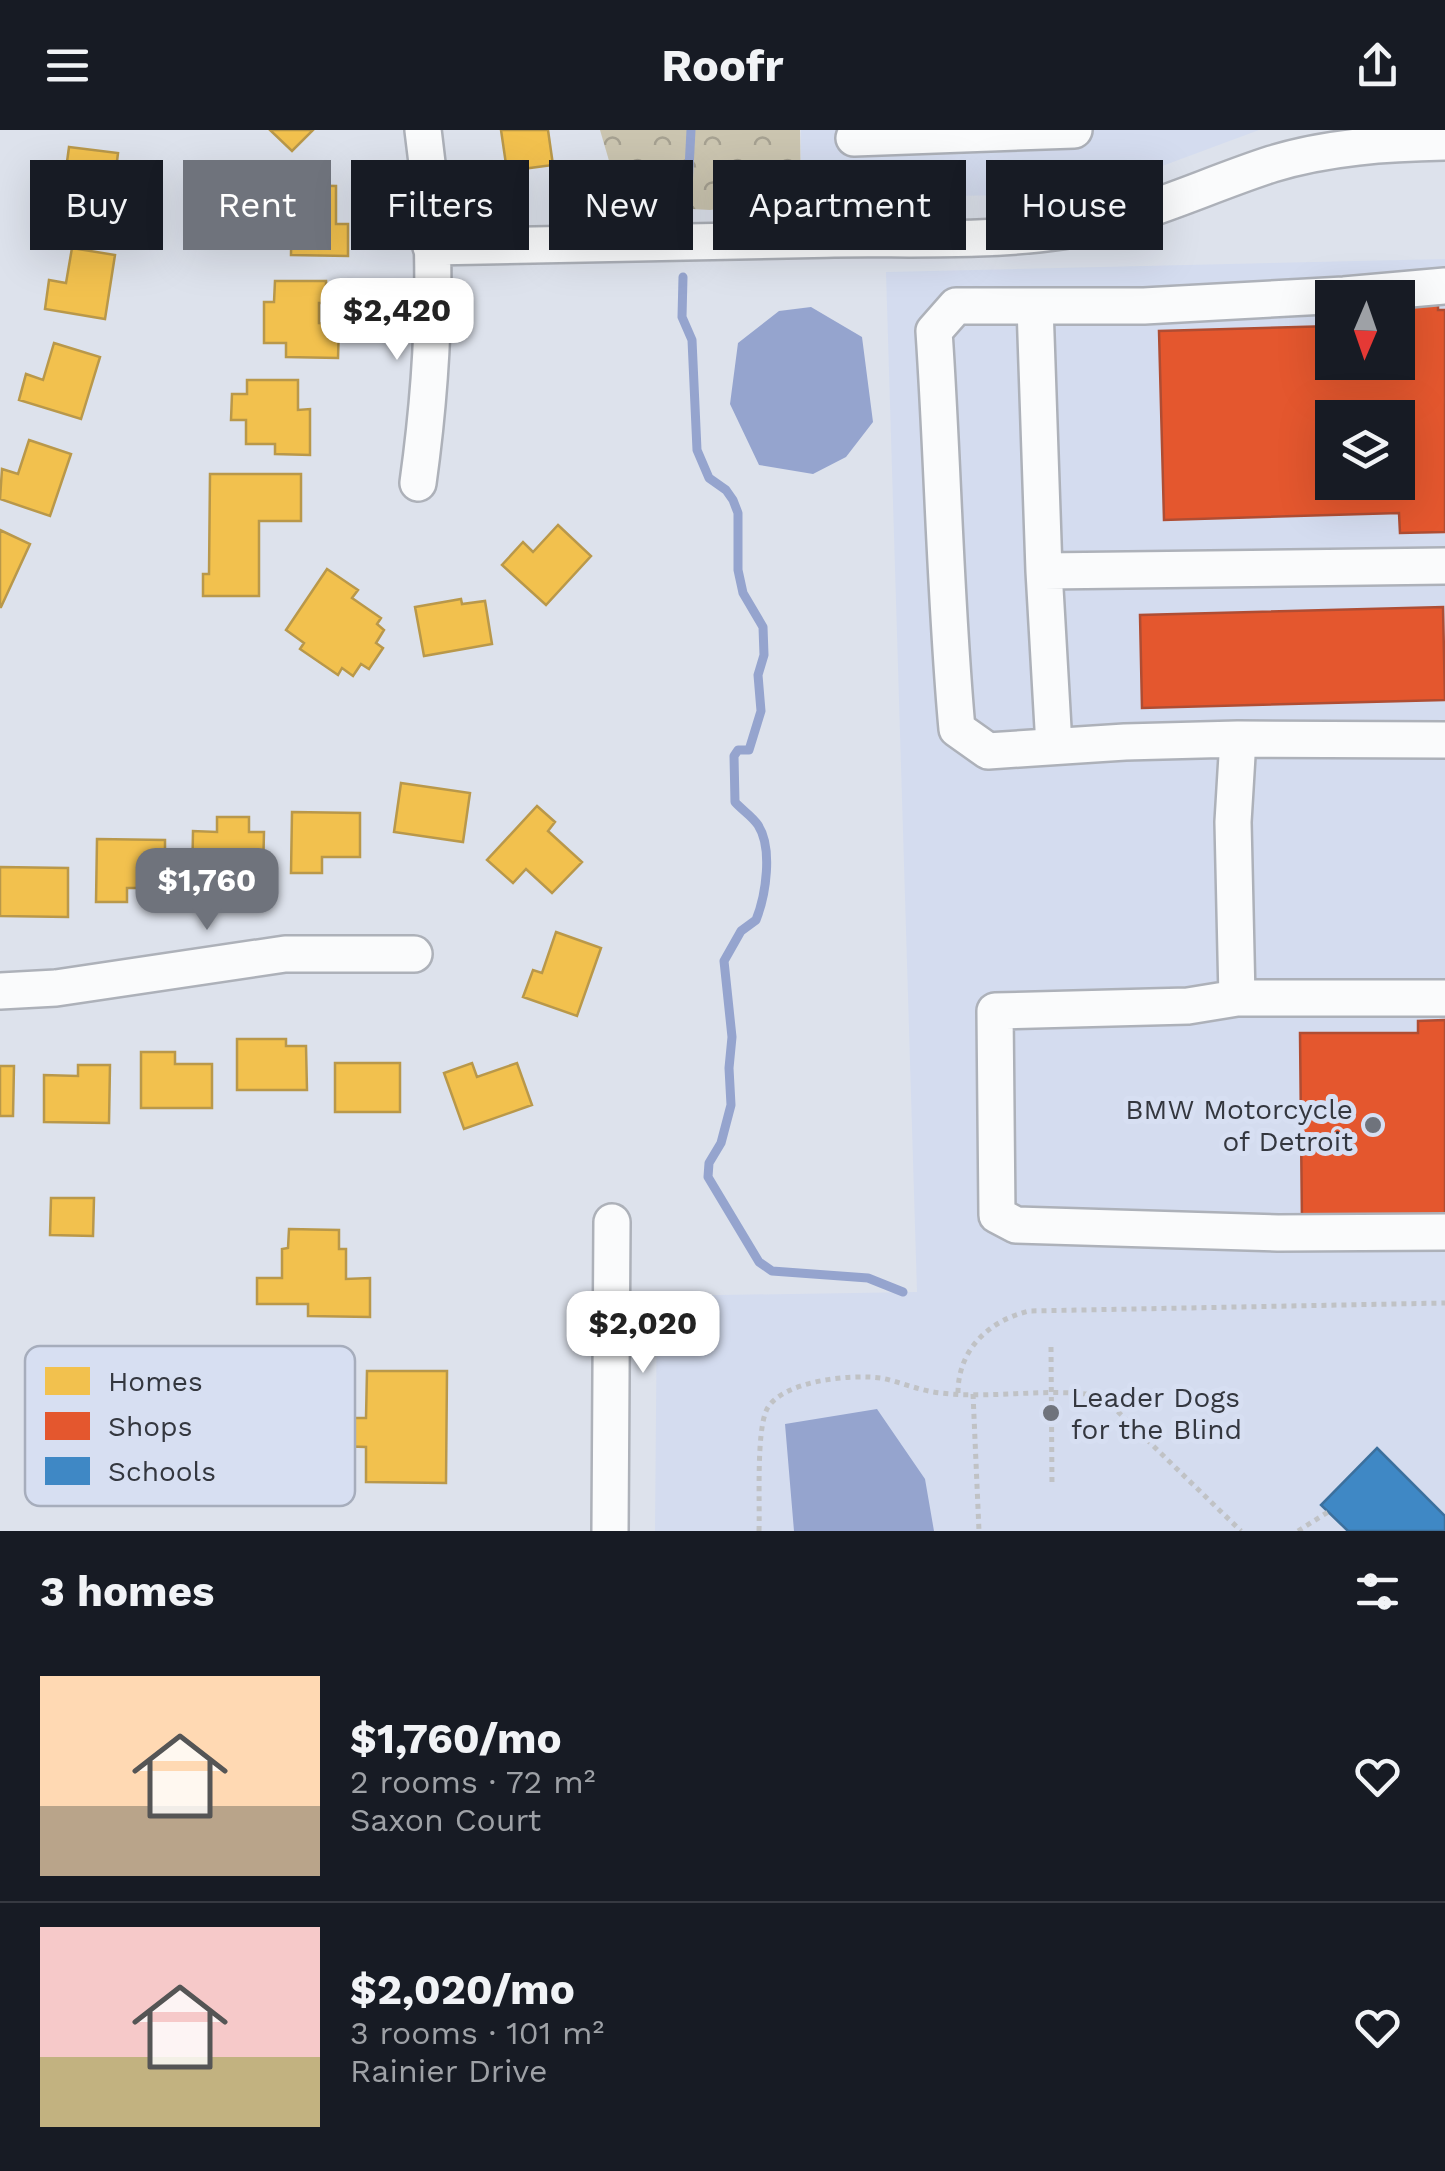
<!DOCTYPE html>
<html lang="en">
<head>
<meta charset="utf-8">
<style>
	:root { --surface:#171b24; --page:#242831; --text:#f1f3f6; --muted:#9ea1a6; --line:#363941; --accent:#6f737c }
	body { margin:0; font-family:"Work Sans",sans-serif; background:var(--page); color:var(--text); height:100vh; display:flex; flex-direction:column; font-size:38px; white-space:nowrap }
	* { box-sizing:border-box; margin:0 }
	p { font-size:32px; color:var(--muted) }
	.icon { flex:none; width:55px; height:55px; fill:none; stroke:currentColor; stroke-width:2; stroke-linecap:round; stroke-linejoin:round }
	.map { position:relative; height:1401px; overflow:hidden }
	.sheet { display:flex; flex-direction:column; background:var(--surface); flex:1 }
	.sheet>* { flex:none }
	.banner { position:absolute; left:30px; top:30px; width:1385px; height:90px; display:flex; gap:20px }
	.needle { width:65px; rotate:182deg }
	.buttons { position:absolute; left:1315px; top:150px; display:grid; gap:20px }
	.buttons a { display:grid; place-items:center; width:100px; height:100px; border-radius:0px; background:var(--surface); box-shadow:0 10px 40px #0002; font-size:50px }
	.price { position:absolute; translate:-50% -85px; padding:0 22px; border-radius:20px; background:#fff; color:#222; font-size:32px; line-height:65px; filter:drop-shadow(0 2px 5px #0008) }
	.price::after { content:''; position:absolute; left:50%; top:60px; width:30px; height:22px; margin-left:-15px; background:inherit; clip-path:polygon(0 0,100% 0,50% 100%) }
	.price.current { background:var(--accent); color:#fff }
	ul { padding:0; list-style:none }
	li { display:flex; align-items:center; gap:30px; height:250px; padding:0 40px }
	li+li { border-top:2px solid var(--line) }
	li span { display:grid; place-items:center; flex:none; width:280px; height:200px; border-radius:0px; color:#555 }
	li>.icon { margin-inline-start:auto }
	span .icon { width:120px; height:120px; fill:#fffc; stroke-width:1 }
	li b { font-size:42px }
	h2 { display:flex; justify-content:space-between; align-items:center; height:120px; padding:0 40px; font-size:42px }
	.pill { padding:0 35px; border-radius:0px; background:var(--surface); box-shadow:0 10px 40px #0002; font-size:35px; line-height:90px }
	.pill.current { background:var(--accent); color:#fff }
	header { display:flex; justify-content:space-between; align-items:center; height:130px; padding:0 40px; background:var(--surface); font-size:45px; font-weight:700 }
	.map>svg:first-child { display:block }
</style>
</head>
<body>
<header><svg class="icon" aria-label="menu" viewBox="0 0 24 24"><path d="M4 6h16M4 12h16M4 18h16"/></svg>Roofr<svg class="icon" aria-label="share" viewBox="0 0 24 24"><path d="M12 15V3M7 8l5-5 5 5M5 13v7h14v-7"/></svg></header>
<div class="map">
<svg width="1445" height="1401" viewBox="0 0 1445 1401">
	<defs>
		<pattern id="forest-crowns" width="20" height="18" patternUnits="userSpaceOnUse" patternTransform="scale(2.5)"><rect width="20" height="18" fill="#cbc5b0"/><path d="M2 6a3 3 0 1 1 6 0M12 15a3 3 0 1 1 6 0" fill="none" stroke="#a6a191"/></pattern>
	</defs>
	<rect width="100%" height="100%" fill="#dde2ec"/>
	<!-- built -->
	<path fill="#d4dcef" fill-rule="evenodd" d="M801,0H1259L1087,64L801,68Z
		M1445,129V1401H655L657,1166L917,1162L886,142ZM1332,168H1398V232H1332ZM1332,288H1398V352H1332Z"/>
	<!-- forest -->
	<path fill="url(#forest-crowns)" d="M600,0H800L801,68L710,80L622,75Z"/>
	<!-- water -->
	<path fill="#95a4ce" d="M811,177L862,207L873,292L846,327L813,344L759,335L730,274L738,213L779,181Z
		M877,1279L925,1349L934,1401H794L785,1294Z"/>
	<!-- homes -->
	<path fill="#f2c14e" stroke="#b9984a" stroke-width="2.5" d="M270,0H313L292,21Z
		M501,0H548L553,35L507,41Z
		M69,17L118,23L110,90L60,84Z
		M292,55L336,56V94H348V126L291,125Z
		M72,118L115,125L105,189L45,179L49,150L66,153Z
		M275,151H326V173H319V193L339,194L338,228L286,227V213H264V172H274Z
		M54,213L100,227L81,289L19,270L26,244L43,250Z
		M247,250H298V280L310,279V325L275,324V314H246V290H231L232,264H247Z
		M29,310L71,324L50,386L0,369L2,339L18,344Z
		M210,344H301V391H259V466H203V444H209Z
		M558,395L591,426L546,475L502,435L523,412L533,422Z
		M0,400L30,414L1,477H0Z
		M327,439L358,460L352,468L381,488L377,494L384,500L376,513L383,518L369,539L361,534L353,546L342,538L338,545L300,519L304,513L286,500Z
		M461,469L462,474L485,471L492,514L424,526L415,477Z
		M401,653L470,663L463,712L394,702Z
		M537,676L555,692L548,701L582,732L552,763L526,739L513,753L487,730Z
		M292,682L360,683V727H322V743H291Z
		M217,687H249V702H264L263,743L224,742V756L192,755L193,701L217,702Z
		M97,709L165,710V758H127V772H96Z
		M0,737L68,738V787L0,786Z
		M556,802L601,818L577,886L523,867L533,840L542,843Z
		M237,909H286V916H306L307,960H237Z
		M141,922H175V934H212V978H141Z
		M335,933H400V982H335Z
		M472,933L477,947L517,933L532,975L464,999L444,943Z
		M78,935H110L109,993L44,992V945L78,946Z
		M0,936H14L13,986H0Z
		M51,1068H94L93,1106L50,1105Z
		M289,1099L339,1100V1119H346V1149L370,1148V1187L308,1186V1174H257V1148H282V1119L288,1118Z
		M367,1241H447L446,1353L366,1352V1317L337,1316L338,1288H366Z"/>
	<!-- shops -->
	<path fill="#e4572e" stroke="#af4d33" stroke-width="2.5" fill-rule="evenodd" d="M1438,170V180H1445V402L1400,403L1399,383L1164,390L1159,201L1332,196V232H1398V172ZM1332,288H1398V352H1332Z
		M1443,477L1445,570L1142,578L1140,485Z
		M1445,890V1087L1302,1093L1300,903H1418V891Z"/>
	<!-- schools -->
	<path fill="#3f88c5" stroke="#3c709d" stroke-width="2.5" d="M1377,1318L1445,1386V1401H1348L1321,1375Z"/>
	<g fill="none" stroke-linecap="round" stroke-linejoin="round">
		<!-- stream -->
		<path stroke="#95a4ce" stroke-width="9" d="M687,77L691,0
			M683,147L682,187L692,210L697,320L709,348L726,360L733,370L738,383V440L743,463L763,497L764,525L758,545L761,581L749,620H738L734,626L735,672C742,680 752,686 758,695C773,718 766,765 756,790L741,801L724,831L732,907L729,938L731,975L721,1013L709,1033L708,1047L759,1132L772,1141L868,1148L903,1162"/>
		<defs>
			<path id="minor" d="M854,8L1074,0
				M431,117C566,114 700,112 834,109C910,108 988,112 1062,101C1137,90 1201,57 1272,34C1327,17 1388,13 1445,12
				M1035,176L1044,441L1054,616
				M418,353C434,238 439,116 423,0
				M1044,441L1445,436
				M1238,609L1125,612L988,621L957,599C945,467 943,334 934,201L956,176H1144L1344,165L1445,156
				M0,861L56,858L285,824H414
				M1237,868L1233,692L1238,609L1445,610
				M1445,868H1237L1188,876L995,881L997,1085L1016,1095L1278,1103L1445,1102
				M610,1401L612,1092"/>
		</defs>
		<!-- minor casing -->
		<use href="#minor" stroke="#adb1b9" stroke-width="40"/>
		<!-- path -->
		<path stroke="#c0c2c5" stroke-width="5" stroke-dasharray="5 5" stroke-linecap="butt" d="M1051,1217L1052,1357
			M958,1263C958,1220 988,1191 1029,1181L1445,1173
			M973,1264L979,1401
			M759,1401C760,1373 756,1301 767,1279C783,1250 852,1244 881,1248C901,1252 920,1261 941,1263C992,1269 1043,1258 1094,1265L1110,1274L1241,1401
			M1298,1401L1328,1382"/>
		<!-- minor -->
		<use href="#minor" stroke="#fafbfc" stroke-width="35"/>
	</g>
	<!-- markers -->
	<g fill="#6f737c" stroke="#d7dff2" stroke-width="4">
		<circle cx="1373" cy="995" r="10"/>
		<circle cx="1051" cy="1283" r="10"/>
	</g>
	<g text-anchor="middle" stroke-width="10" stroke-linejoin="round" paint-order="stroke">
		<!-- poi labels -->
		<g font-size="28" fill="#34373f" stroke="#d7dff2" text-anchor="end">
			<text x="1353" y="989">BMW Motorcycle<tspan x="1353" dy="32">of Detroit</tspan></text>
			<text x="1071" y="1277" text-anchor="start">Leader Dogs<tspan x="1071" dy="32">for the Blind</tspan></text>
		</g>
	</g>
	<!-- legend -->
	<rect x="25" y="1216" width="330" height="160" rx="15" fill="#d7dff2" stroke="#a6adbc" stroke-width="2.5"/>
	<rect x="45" y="1237" width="45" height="28" fill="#f2c14e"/>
	<rect x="45" y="1282" width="45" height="28" fill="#e4572e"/>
	<rect x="45" y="1327" width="45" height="28" fill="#3f88c5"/>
	<g font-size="28" fill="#34373f">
		<text x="108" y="1261">Homes</text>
		<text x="108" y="1306">Shops</text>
		<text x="108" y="1351">Schools</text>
	</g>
</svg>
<div class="buttons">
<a><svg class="needle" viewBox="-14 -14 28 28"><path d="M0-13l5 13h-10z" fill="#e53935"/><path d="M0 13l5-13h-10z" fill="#9ea1a6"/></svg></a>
<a><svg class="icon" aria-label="layers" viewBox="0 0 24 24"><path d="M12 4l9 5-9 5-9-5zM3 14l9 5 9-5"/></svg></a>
</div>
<b class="price" style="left:397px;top:233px">$2,420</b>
<b class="price current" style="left:207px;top:803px">$1,760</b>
<b class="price" style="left:643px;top:1246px">$2,020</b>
<div class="banner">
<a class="pill">Buy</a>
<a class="pill current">Rent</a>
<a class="pill">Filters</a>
<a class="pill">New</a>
<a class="pill">Apartment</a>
<a class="pill">House</a>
</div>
</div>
<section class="sheet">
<h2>3 homes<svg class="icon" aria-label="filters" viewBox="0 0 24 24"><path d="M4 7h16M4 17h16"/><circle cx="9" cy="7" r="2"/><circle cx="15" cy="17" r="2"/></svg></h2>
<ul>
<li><span style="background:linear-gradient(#ffd9b3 65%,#b9a48a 0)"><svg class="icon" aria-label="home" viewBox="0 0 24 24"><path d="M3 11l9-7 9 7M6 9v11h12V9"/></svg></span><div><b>$1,760/mo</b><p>2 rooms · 72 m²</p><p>Saxon Court</p></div><svg class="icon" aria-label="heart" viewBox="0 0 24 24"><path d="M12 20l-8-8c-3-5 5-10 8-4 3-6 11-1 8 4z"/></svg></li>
<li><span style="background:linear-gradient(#f6c9c9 65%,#c2b280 0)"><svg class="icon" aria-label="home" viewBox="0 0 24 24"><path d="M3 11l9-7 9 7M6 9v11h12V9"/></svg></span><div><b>$2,020/mo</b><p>3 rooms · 101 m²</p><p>Rainier Drive</p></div><svg class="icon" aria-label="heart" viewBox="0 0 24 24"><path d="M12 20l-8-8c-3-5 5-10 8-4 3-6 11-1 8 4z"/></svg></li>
</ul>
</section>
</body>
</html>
